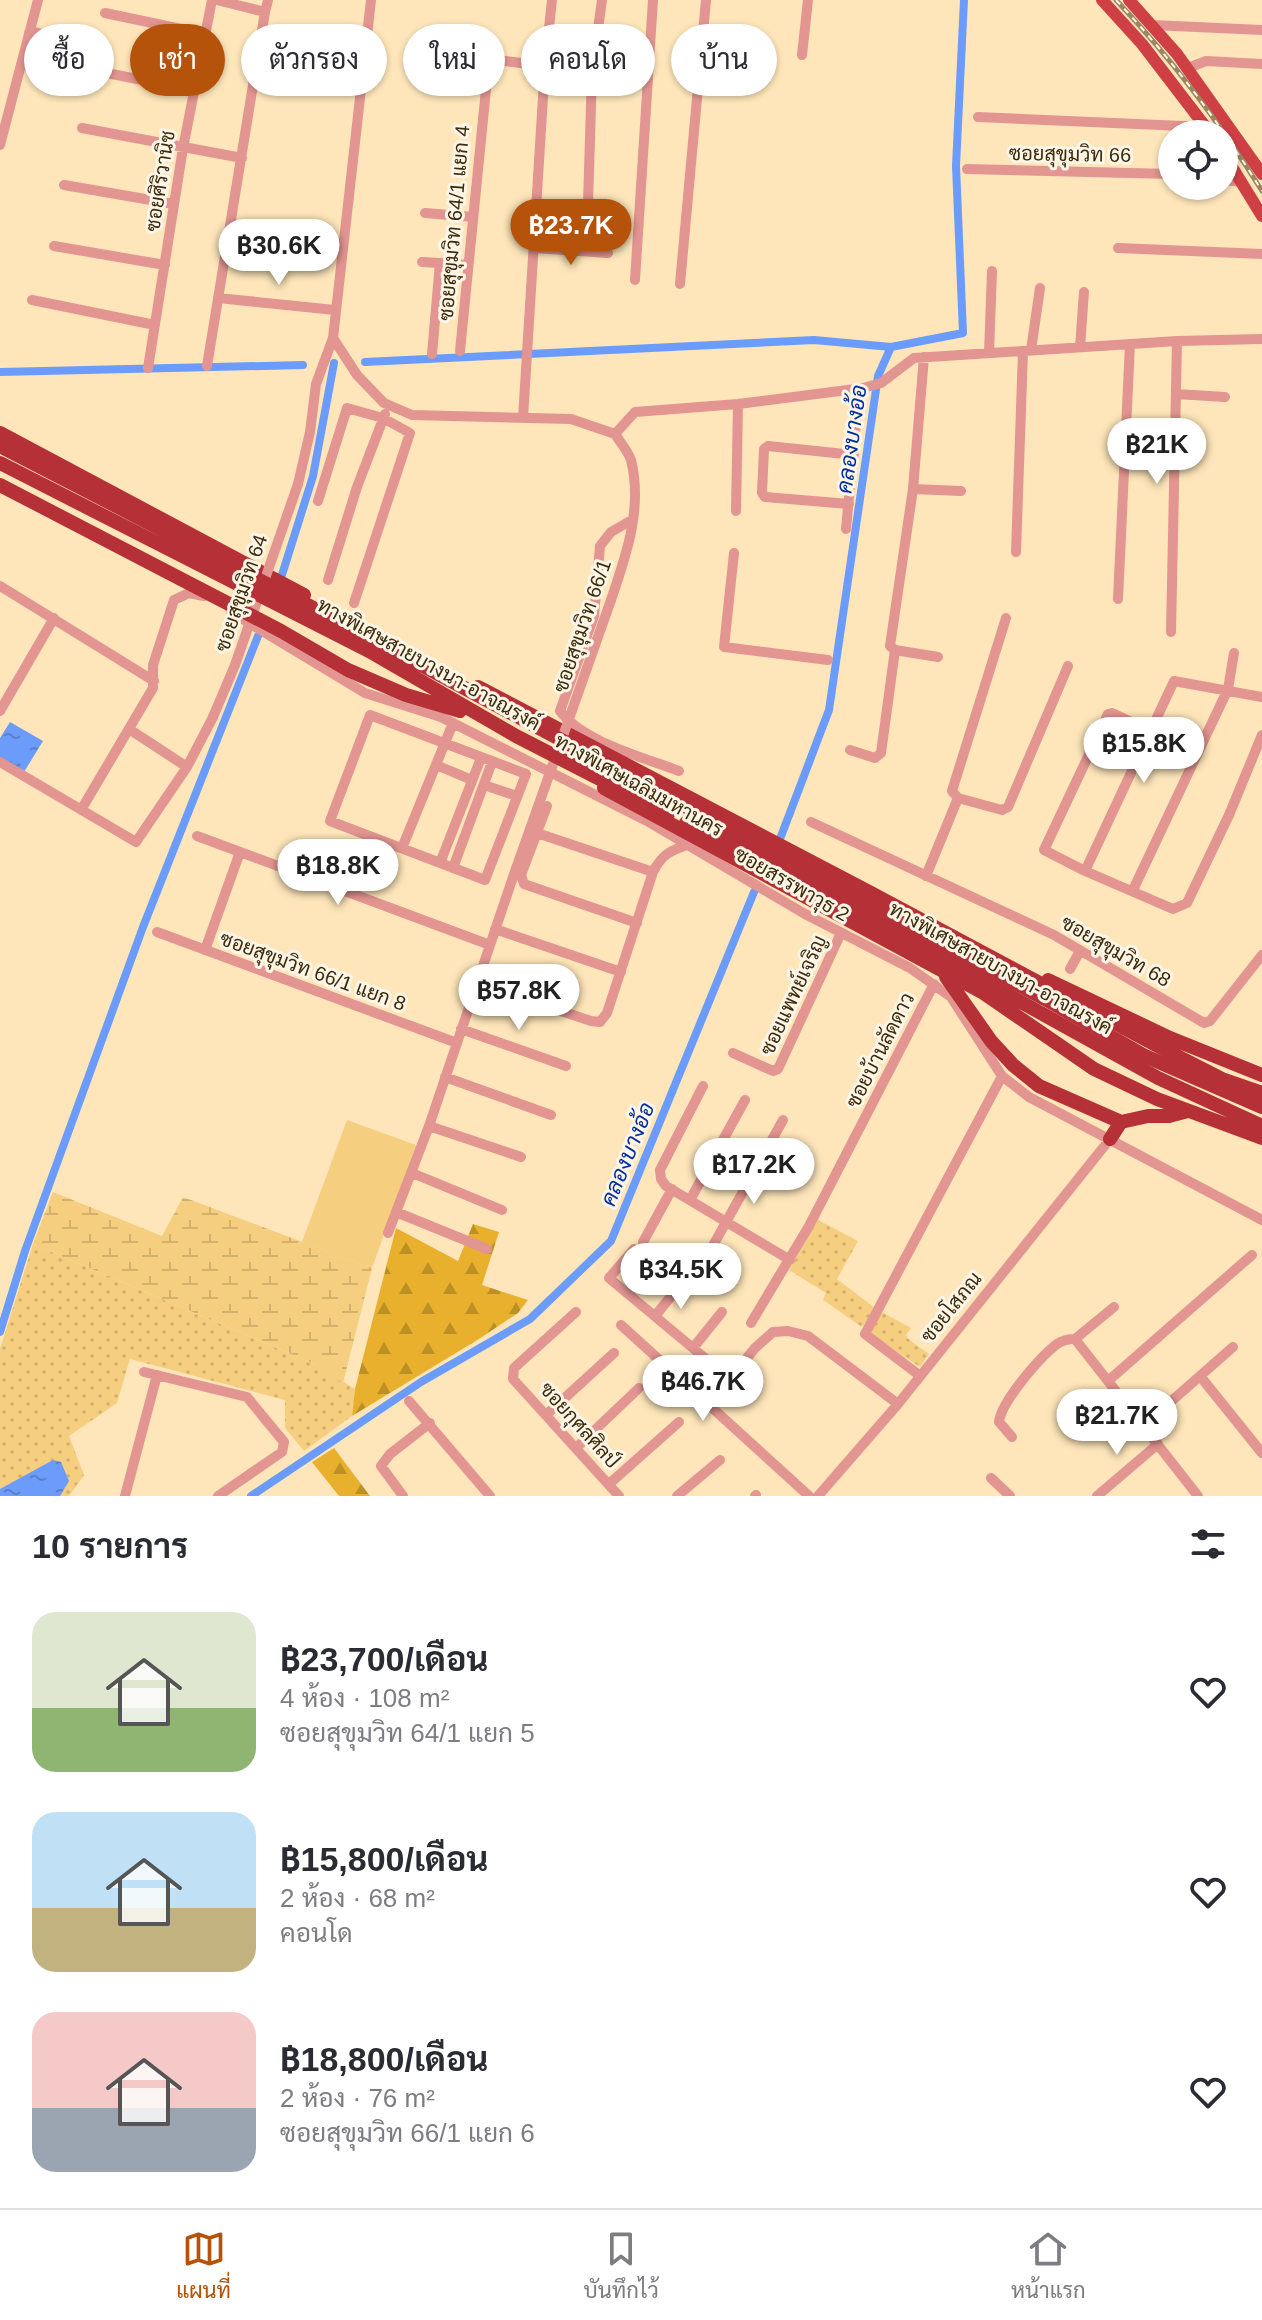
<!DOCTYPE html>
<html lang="th">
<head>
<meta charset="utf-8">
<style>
	:root { --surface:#fff; --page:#f2f2f3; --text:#2b2b33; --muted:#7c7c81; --line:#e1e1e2; --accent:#b45309 }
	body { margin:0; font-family:Helvetica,Sarabun,sans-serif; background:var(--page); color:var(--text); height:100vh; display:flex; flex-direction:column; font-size:30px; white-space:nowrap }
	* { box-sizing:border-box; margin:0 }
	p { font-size:26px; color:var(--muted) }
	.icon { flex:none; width:44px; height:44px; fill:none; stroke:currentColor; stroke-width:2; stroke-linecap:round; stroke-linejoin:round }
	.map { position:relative; height:1496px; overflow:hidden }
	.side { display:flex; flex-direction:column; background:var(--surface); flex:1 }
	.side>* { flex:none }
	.hud { position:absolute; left:24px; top:24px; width:800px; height:72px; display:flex; gap:16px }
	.controls { position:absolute; left:1158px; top:120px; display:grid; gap:16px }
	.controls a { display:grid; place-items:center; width:80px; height:80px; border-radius:50%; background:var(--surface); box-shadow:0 2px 6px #0004; font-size:40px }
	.price { position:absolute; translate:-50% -68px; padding:0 18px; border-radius:28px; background:#fff; color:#222; font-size:26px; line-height:52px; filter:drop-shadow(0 2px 4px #0008) }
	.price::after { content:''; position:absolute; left:50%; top:48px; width:24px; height:18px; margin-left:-12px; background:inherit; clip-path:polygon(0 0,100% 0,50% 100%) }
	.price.on { background:var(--accent); color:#fff }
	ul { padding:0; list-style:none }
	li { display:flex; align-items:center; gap:24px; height:200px; padding:0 32px }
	li span { display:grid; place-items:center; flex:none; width:224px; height:160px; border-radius:24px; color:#555 }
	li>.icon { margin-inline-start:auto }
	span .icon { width:96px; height:96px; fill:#fffc; stroke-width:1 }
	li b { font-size:34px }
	h2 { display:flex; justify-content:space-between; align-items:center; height:96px; padding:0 32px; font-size:34px }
	.tag { padding:0 28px; border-radius:36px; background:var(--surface); box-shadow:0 2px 6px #0004; font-size:28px; line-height:72px }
	.tag.on { background:var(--accent); color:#fff }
	.tabs { display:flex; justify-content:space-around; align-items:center; height:112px; border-top:2px solid var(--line); background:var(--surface); font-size:22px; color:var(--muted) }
	.tabs a { display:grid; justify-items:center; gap:4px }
	.tabs .on { color:var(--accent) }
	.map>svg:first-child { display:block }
</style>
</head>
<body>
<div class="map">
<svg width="1262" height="1496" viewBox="0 0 1262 1496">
	<defs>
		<pattern id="grass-dots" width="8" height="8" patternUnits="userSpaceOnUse" patternTransform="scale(2)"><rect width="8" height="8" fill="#f6ce80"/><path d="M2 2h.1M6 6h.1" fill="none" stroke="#d4b16d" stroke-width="1.8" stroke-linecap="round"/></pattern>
		<pattern id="forest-firs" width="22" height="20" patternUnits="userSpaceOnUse" patternTransform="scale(2)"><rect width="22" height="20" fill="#e8b02c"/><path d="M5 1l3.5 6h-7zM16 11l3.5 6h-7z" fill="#bd9024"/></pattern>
		<pattern id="wetland-marsh" width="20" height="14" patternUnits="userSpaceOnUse" patternTransform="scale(2)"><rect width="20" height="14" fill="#f6ce80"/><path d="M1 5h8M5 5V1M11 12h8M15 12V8" fill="none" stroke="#d4b16d"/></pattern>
		<pattern id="water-ripples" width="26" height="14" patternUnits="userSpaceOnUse" patternTransform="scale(2)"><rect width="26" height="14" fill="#6c9cfb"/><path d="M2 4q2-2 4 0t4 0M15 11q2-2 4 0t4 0" fill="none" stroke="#5a80ca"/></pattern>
	</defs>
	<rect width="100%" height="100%" fill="#fee6ba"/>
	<!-- grass -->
	<path fill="url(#grass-dots)" d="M818,1220L858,1241L837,1279L875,1308L862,1327L823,1300L826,1293L789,1270Z
		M33,1244L317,1365L355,1389L352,1416L304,1451L285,1428V1400L130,1359L117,1403L69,1436L84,1475L69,1496H0V1349Z
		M882,1312L911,1328L906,1335L907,1338L929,1354L920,1367L872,1335L871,1331Z"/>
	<!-- forest -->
	<path fill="url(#forest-firs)" d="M473,1224L499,1232L482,1285L528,1300L518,1313L479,1339L352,1416L355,1389L396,1228L458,1261Z
		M334,1448L370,1496H339L312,1462Z"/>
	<!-- wetland -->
	<path fill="url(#wetland-marsh)" d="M53,1192L162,1236L183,1197L372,1268L343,1383L317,1365L33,1244Z"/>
	<!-- garden -->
	<path fill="#f6ce80" d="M347,1120L416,1145L372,1268L302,1242Z"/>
	<!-- water -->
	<path fill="url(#water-ripples)" d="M10,722L43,741L24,772L0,758V738Z
		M53,1460L61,1462L69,1481L60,1496H0V1489Z"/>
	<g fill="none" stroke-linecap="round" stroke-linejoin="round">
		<!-- canal -->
		<path stroke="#6c9cfb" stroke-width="8" d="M365,362L814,340L891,347
			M0,372L303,365
			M281,578L313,476L334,363
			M780,839L829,710L878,376L891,347L963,333L956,166L964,0
			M0,1332L25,1251L143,927L258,636
			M251,1496L421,1382L530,1319L611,1241L754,892"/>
		<!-- minor -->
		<path stroke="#e39591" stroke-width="10" d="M371,0L333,338L357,375L384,403L412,415L571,419L615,434
			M265,12L268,0
			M105,13L205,34
			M1152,25L1262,30
			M29,33L35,32L71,43
			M802,55L808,0
			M1188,68L1206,61L1262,64
			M96,71L194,90
			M978,117L1206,127
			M82,128L242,158
			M0,145L38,0
			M967,169L1172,174
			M1224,180L1242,182
			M64,185L174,204
			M425,213L473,217
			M587,237L592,72
			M54,246L165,265
			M535,248L608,253
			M1118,248L1262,254
			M422,262L440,263
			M635,280L653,0
			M680,284L706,0
			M218,298L335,310
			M32,300L155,325
			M1080,347L1084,292
			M1031,350L1040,288
			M460,351L489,59L592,72L602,0
			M989,353L992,271
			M432,354L440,263L468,265
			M924,357L913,489L890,646L895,650L938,657
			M207,366L265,12L217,0
			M148,368L183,148L212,0
			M1176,394L1225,397
			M523,418L545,65L552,0
			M615,434L635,412L738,404L863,388L881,383L914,358L1177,341L1262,339
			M298,484L310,432L316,384L333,338
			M913,489L961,491
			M318,501L347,408L383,418L410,433L354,603
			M849,504L765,497L762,493L764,449L768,446L854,455
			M736,511L738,404
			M632,520L611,532L600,546L594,616L560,711C583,742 643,757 679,771
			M846,529L859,389
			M1016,552L1023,351
			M734,553L724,647L828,660
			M328,580L357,487L385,414
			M0,586L154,681
			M1118,599L1130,344
			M611,600C626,556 643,508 631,460C628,451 620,442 615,434
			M231,612L365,693L441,717L647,821L805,914L910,968L951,997L1002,1076L1029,1097L1262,1220
			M1171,632L1177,341
			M0,711L54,618
			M370,715L526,774L485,880L330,821Z
			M129,729L187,767
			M1151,731L1112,713L1108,714L1044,850L1085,871L1173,909L1187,903L1229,815L1262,735
			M850,750L875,758L881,753L895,650
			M0,762L136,842L187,767L213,717
			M436,765L472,780
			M484,785L517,796
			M958,798L1002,810L1008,807L1068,666
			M547,806L521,875L524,884L637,923
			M81,810L153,688V665L174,600L189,593L204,596
			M811,822L1054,935L1204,1023L1210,1021L1262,955
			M537,833L653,872
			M197,836L490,945
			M402,848L453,723
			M440,863L481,758
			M453,868L492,762
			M1085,871L1174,681L1262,697
			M926,876L958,798L952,791L1006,618
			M1133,890L1228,689L1234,653
			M495,929L621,972
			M157,932L457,1043
			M205,950L240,852
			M1070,969L1080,951
			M477,983L591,1021L600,1022L607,1013L653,872C662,855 669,851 687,845
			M461,1029L566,1066
			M733,1053L773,1071L778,1069L841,933
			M445,1077L551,1115
			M703,1086L660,1170L661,1179L666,1186L790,1260
			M429,1126L521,1157
			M412,1173L502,1210
			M690,1200L745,1100
			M396,1212L487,1249
			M388,1233L429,1126L512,880
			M643,1242L672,1189
			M634,1249L609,1278L730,1379L755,1348L773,1332L788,1331L808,1336L898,1404
			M696,1276L783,1120
			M576,1312L514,1368L513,1379L619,1496
			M655,1316L681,1284
			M751,1323L809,1226L934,984
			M621,1325L809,1496
			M1075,1339L1198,1496
			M693,1348L722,1312
			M144,1372L247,1397L284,1442L282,1452L218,1496
			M919,1375L865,1334L1002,1076
			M1200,1376L1262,1453
			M1108,1381L1252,1255
			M409,1401L490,1496
			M546,1415L614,1353
			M1143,1426L1233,1347
			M1012,1437L999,1422C1001,1402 1040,1357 1057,1344C1063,1340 1068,1339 1075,1339L1114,1307
			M576,1448L639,1388
			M991,1478L1010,1496
			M609,1484L679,1422
			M125,1496L157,1375
			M403,1496L381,1466L390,1454L430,1423
			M677,1496L720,1460
			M755,1496L756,1495
			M818,1496L898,1404L1110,1139
			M1097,1496L1158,1444"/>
		<!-- major -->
		<path stroke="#cf4045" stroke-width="12" d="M1102,0L1142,44L1211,134
			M1129,0L1177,54L1262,174
			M1224,154L1262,216"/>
		<!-- highway -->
		<path stroke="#b53137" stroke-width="14" d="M0,433L304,595
			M478,687L869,892L1173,1054L1222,1079L1262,1093
			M604,788L982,992L1094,1069L1157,1099L1262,1138
			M686,823L821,891L1158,1078L1262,1126
			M946,977L991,1041L1013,1065L1039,1086L1121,1122L1148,1116H1169L1188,1111
			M1048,980L1170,1038L1262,1075
			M1110,1139L1121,1122"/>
		<defs>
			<path id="rail" d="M1116,0C1171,58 1220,123 1262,191"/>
		</defs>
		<!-- rail casing -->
		<use href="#rail" stroke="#9a8660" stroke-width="5"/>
		<!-- rail -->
		<use href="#rail" stroke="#fdf5e7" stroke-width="2" stroke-dasharray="6" stroke-linecap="butt"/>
		<!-- minor-bridge -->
		<path stroke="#e39591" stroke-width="10" d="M213,717L235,665L298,484
			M512,880L611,600"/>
		<!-- highway-bridge -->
		<path stroke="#b53137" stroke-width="14" d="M0,446L356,630L1045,999L1145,1056L1262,1107
			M0,463L369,651L516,736L668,814
			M0,485L281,631L348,670L406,695L460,711"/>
	</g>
	<g text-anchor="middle" stroke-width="6" stroke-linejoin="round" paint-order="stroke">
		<!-- street labels -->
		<g font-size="20" fill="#3c2d0c" stroke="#fdf5e7">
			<text transform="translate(1070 154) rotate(1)" y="7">ซอยสุขุมวิท 66</text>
			<text transform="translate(160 181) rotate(-81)" y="7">ซอยศิริวานิช</text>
			<text transform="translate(454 223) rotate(-85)" y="7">ซอยสุขุมวิท 64/1 แยก 4</text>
			<text transform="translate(241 593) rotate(-71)" y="7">ซอยสุขุมวิท 64</text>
			<text transform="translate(582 626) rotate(-71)" y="7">ซอยสุขุมวิท 66/1</text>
			<text transform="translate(429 664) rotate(29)" y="7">ทางพิเศษสายบางนา-อาจณรงค์</text>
			<text transform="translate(639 785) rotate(29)" y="7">ทางพิเศษเฉลิมมหานคร</text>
			<text transform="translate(792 884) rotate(30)" y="7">ซอยสรรพาวุธ 2</text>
			<text transform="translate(1116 951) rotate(30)" y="7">ซอยสุขุมวิท 68</text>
			<text transform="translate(1001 968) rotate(29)" y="7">ทางพิเศษสายบางนา-อาจณรงค์</text>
			<text transform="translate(313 971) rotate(20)" y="7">ซอยสุขุมวิท 66/1 แยก 8</text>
			<text transform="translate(793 995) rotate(-65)" y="7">ซอยแพทย์เจริญ</text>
			<text transform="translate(880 1050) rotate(-63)" y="7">ซอยบ้านลัดดาว</text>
			<text transform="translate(951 1307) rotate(-51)" y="7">ซอยโสภณ</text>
			<text transform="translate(580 1425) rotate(48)" y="7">ซอยกุศลศิลป์</text>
		</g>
		<!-- water labels -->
		<g font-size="22" font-style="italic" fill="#012f9b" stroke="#fdf5e7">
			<text transform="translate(851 439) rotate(-82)" y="8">คลองบางอ้อ</text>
			<text transform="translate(627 1154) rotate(-68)" y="8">คลองบางอ้อ</text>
		</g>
	</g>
</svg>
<div class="controls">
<a><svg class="icon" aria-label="locate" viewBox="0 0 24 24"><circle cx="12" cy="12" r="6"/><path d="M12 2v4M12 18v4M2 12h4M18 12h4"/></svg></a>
</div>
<b class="price on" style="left:571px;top:267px">฿23.7K</b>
<b class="price" style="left:279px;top:287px">฿30.6K</b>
<b class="price" style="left:1157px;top:486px">฿21K</b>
<b class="price" style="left:1144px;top:785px">฿15.8K</b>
<b class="price" style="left:338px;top:907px">฿18.8K</b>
<b class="price" style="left:519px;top:1032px">฿57.8K</b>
<b class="price" style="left:754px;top:1206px">฿17.2K</b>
<b class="price" style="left:681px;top:1311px">฿34.5K</b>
<b class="price" style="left:703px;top:1423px">฿46.7K</b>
<b class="price" style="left:1117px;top:1457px">฿21.7K</b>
<div class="hud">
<a class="tag">ซื้อ</a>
<a class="tag on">เช่า</a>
<a class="tag">ตัวกรอง</a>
<a class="tag">ใหม่</a>
<a class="tag">คอนโด</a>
<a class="tag">บ้าน</a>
</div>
</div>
<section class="side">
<h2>10 รายการ<svg class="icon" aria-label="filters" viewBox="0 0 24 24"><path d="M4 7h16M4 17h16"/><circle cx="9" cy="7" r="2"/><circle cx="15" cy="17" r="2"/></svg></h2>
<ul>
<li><span style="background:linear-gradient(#dfe7d0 60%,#8fb573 0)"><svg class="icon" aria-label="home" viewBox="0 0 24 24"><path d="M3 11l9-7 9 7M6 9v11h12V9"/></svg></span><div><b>฿23,700/เดือน</b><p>4 ห้อง · 108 m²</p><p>ซอยสุขุมวิท 64/1 แยก 5</p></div><svg class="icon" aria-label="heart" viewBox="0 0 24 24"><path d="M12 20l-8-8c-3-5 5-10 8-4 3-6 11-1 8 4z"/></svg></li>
<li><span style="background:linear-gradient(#bfe0f5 60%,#c2b280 0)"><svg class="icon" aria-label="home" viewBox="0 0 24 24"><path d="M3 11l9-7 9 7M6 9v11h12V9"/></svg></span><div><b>฿15,800/เดือน</b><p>2 ห้อง · 68 m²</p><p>คอนโด</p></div><svg class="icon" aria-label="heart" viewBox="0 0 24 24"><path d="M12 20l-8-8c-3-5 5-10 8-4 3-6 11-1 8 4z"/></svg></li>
<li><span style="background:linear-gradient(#f6c9c9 60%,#9aa5b1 0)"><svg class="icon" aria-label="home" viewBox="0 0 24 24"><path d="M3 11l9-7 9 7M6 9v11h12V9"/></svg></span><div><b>฿18,800/เดือน</b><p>2 ห้อง · 76 m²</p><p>ซอยสุขุมวิท 66/1 แยก 6</p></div><svg class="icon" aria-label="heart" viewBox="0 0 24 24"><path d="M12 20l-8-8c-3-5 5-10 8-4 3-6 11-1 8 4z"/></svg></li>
</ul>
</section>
<nav class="tabs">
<a class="on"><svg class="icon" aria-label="map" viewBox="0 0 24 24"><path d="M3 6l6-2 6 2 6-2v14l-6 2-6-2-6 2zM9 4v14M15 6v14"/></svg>แผนที่</a>
<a><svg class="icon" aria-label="saved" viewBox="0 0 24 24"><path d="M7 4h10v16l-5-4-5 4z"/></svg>บันทึกไว้</a>
<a><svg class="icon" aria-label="home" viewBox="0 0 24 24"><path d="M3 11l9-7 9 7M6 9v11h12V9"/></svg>หน้าแรก</a>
</nav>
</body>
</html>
